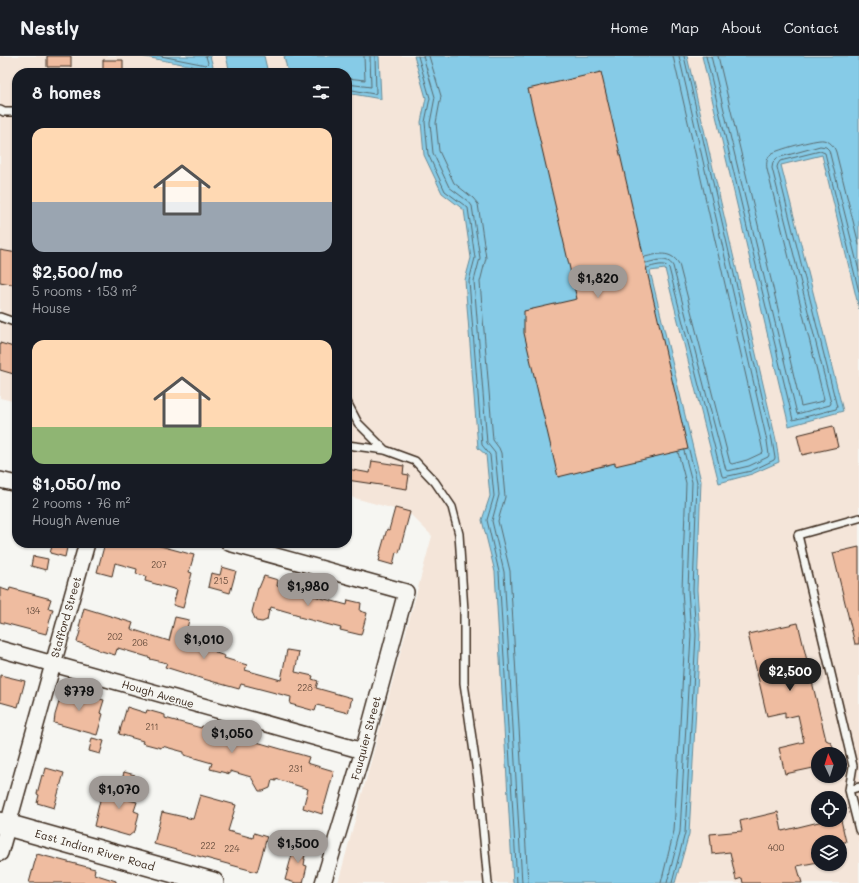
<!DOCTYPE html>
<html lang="en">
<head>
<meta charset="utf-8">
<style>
	:root { --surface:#171b24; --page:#20242c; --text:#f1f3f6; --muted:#9ea1a6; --line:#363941; --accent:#9f9995 }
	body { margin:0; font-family:Mali,sans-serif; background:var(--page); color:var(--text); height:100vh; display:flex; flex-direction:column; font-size:15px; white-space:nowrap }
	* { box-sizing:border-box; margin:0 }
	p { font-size:13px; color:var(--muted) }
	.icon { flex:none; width:22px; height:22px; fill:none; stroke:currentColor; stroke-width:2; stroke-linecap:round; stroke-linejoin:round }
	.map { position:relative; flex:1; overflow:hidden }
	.panel { position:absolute; left:12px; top:12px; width:340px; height:480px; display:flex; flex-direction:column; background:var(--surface); border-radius:16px; box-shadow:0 1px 3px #0004 }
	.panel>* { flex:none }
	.needle { width:26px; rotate:356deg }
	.controls { position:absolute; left:811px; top:691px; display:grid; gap:8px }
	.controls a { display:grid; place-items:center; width:36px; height:36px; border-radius:50%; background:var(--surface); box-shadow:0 1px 3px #0004; font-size:20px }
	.price { position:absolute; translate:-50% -34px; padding:0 9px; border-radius:14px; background:var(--accent); color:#111; font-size:13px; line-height:26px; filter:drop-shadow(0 1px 2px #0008) }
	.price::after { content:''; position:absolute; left:50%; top:24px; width:12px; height:9px; margin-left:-6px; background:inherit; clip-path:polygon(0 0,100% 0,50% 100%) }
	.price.selected { background:#222; color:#fff }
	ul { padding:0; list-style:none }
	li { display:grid; align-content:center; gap:8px; height:212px; padding:0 20px }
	li span { display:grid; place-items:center; height:124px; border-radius:12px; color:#555 }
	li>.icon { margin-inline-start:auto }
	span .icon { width:72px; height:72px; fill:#fffc; stroke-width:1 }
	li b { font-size:17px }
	h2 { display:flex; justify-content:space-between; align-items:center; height:48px; padding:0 20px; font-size:17px }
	header { display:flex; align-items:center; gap:24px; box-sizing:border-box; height:56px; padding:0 20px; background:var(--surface); border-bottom:1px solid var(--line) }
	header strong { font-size:19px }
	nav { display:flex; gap:22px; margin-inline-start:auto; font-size:14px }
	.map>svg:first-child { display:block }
</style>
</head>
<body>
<header>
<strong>Nestly</strong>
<nav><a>Home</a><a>Map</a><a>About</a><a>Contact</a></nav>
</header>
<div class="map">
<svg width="859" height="827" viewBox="0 0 859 827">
	<rect width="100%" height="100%" fill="#f6f6f2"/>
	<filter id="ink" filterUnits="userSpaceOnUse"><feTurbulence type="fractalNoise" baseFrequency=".025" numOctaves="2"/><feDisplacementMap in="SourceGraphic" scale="8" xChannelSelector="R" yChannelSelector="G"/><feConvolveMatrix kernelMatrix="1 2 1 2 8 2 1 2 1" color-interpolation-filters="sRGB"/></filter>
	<g filter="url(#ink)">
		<!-- built -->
		<path fill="#f4e5d9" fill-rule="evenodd" d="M0,0H859V827H338L432,480L409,457L347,440V17H17V346L0,342ZM818,698H840V720H818ZM818,742H840V764H818ZM818,786H840V808H818Z"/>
		<!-- water -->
		<path fill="#86cbe7" stroke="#688b97" d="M140,0H210L214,14Z
			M226,0H264L268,17H230Z
			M284,0H379L381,43L347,37V17H288Z
			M414,0H687L776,384L779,406L752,418L719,427L665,213L650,215L701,425L697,534L700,579L689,778L675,827H513L495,516L482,464L490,440L486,399L478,392L465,224L471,202L464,154L442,137L424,99L421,66L426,42Z
			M702,0H859V253L822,99L781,109L843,355L789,370Z"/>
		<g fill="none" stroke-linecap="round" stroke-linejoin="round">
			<!-- shore -->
			<path stroke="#596a6e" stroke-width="1" d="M161,0L206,9L208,7L206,0
				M418,0L430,42L425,66L428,98L445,135L468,152L475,202L469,225L482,389L490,399L494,440L487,464L499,516L517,827
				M423,0L435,41L430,67L433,97L449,131L469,146L472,150L480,202L474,225L487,387L495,397L499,439L492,465L504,516L522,827
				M429,0L441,40L436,67L439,95L454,127L473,142L478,148L486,202L480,226L493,384L499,392L501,397L505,441L498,465L510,515L528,827
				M706,0L793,364L836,353L837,351L777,111L778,108L780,105L820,95L825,97L859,236
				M711,0L797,358L830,349L831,347L772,112L773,106L777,102L820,90L826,91L829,94L859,215
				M718,0L801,350L823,345L824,343L767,113C766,107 767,102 771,98C776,94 816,83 823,84C830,85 834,90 836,96L859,189
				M347,22L365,24L364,0
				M347,28L371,31L370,0
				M347,33L374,38L376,37L375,0
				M645,201C657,198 671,194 679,208L730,407L732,408L747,404L762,397L763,396L761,386L673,0
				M646,207C655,205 667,200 673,210L726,414L728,415L749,410L768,401L769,399L767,385L679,0
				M647,212C654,210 665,206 669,212L722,420L724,421L751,415L774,404L775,402L772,384L684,0
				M661,827L674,775L685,579L682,534L686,427L678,396
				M667,827L680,776L691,579L688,534L692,426L684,395
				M672,827L685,777L696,579L693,534L697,426L689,394"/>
		</g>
		<!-- building -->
		<path fill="#efbca0" stroke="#3b2a1e" d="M47,0H71V11H47Z
			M103,4H123V17H103Z
			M601,16L688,393L615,410V407L558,421L524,277V255L577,243L528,33Z
			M0,194L17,197V229L0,226Z
			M0,287L17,292V319L0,314Z
			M833,370L838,391L802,399L797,379Z
			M372,405L404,410L403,418L409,419L407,433L347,424V413L370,417Z
			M395,452L410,456L399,497L396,496L393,509L379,505L380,502L379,501L387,473L389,474Z
			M53,487H68L65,501L50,497Z
			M105,487H149L194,499L189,516L192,517L183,552L173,549L177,534L145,525L146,520L136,518L137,513L115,507L112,520L97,516Z
			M859,491V588H855L833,497Z
			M33,500L48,503L46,514L31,510Z
			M222,511L236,515L230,537L208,531L211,517L220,519Z
			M264,520L278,524L277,530L347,549L348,544L361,547L360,555L367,557L361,579L340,574L341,572L299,561V559L271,551L270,555L269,554L267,564L262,566L256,565L252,556L258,532H259Z
			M0,532L9,535L10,532L51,543L48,552L53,553L46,578L0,566Z
			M84,552L133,567L131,573L169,585L175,561L189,564L185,580L205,586L203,592L216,595V597L225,600L224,602L247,609L245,614L281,624L287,594L299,596L295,616L313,620L312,623L318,625L316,632L352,642L348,657L317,649L315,655L290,648L291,641L241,628L239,633L200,622L165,611L167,607L150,603L151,602L118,592V594L117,593L115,599L98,594V593L77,586L81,572L79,571Z
			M798,567L826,684L830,686L833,690L829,698H818V711L785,718L779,692L804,686L798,659L785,662V656L767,660L748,578Z
			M0,619L25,625L18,651L0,646Z
			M63,633L104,644L100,657L103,658L97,679L54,667L55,659Z
			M127,651L146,657L147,654L165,659V662L201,672L202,670L239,679V680L260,687L309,701L307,707L334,715L322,758L303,752L308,733L276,723V725L272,724L270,732L263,735H259L251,721L230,715V718L210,713L212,707L184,699V696L162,690L161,692L142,687L143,685L119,678Z
			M92,682L104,685L100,698L89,695Z
			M46,712L64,717L54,752L37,747L39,739L37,738L42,719L44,720Z
			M124,716L135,719L129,744L137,746L134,755L139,757L135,775L129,780L94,770L101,740L117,744V742H118Z
			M200,739L236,749L228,775L253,782L254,777L267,781L257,816L154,788L162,756L193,763Z
			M778,756L782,775L827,764H841L846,786H818V806L797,810L802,827H743L742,822L736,824L730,796L712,798L710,778L742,775L740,765Z
			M296,784L308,788L304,803H305L304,809L307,810L303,827H296L285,824Z
			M37,798L95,813L94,818L116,825V827H29Z"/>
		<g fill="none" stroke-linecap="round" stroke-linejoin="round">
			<defs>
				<path id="lane" d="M0,54L4,56H17
					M0,261L17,267
					M347,346L358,367L385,394
					M347,389L385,394L415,405L435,426L452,451L459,478L464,555V627L479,731L488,827
					M859,462L798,479L853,710L849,734L859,774
					M849,734L859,731"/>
				<path id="street" d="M0,424L17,428
					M229,487L406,536L363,695L323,827
					M0,593L363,695
					M0,797L87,487"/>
				<path id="secondary" d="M0,767L213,827"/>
			</defs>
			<!-- lane casing -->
			<use href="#lane" stroke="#3b2a1e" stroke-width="10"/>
			<!-- street casing -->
			<use href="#street" stroke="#3b2a1e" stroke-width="18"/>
			<!-- secondary casing -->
			<use href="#secondary" stroke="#3b2a1e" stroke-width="24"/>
			<!-- lane -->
			<use href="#lane" stroke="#f6f6f2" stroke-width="7"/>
			<!-- street -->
			<use href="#street" stroke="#f6f6f2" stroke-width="15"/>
			<!-- secondary -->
			<use href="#secondary" stroke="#f6f6f2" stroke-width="21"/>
		</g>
	</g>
	<g text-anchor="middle" stroke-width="3" stroke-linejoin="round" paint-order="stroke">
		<!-- number labels -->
		<g font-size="9" fill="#684e3e">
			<text x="159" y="512">207</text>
			<text x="221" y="528">215</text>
			<text x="33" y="558">134</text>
			<text x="115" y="584">202</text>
			<text x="140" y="590">206</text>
			<text x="305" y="635">228</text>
			<text x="152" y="674">211</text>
			<text x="296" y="716">231</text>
			<text x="208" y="793">222</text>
			<text x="776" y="795">400</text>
			<text x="232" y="796">224</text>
		</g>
		<!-- street labels -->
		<g font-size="11" fill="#3b2a1e" stroke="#f6f6f2">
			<text transform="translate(66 561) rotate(-74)" y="4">Stafford Street</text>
			<text transform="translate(158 638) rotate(16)" y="4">Hough Avenue</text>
			<text transform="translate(366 682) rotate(-75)" y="4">Fauquier Street</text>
			<text transform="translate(95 794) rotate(16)" y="4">East Indian River Road</text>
		</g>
	</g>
</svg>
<div class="controls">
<a><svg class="needle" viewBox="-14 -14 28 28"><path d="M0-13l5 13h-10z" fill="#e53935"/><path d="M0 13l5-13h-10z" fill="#9ea1a6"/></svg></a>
<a><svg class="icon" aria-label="locate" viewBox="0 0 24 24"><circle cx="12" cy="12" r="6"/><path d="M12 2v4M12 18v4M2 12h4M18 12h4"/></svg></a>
<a><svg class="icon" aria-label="layers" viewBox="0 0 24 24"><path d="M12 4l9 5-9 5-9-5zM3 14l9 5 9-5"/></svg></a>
</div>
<b class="price" style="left:598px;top:243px">$1,820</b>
<b class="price" style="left:308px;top:551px">$1,980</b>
<b class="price" style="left:204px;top:604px">$1,010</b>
<b class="price selected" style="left:790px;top:636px">$2,500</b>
<b class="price" style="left:79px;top:656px">$779</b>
<b class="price" style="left:232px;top:698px">$1,050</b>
<b class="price" style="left:119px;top:754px">$1,070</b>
<b class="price" style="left:298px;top:808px">$1,500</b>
<section class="panel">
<h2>8 homes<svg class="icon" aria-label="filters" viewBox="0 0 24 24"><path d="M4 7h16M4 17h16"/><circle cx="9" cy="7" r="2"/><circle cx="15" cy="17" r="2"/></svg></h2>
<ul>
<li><span style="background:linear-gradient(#ffd9b3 60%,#9aa5b1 0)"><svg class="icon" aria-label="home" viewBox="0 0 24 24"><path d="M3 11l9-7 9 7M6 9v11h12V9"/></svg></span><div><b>$2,500/mo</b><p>5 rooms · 153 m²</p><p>House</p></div></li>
<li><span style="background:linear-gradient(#ffd9b3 70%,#8fb573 0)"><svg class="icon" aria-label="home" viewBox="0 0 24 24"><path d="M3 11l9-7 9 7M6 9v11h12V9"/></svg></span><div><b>$1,050/mo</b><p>2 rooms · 76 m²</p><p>Hough Avenue</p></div></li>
</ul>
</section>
</div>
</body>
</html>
